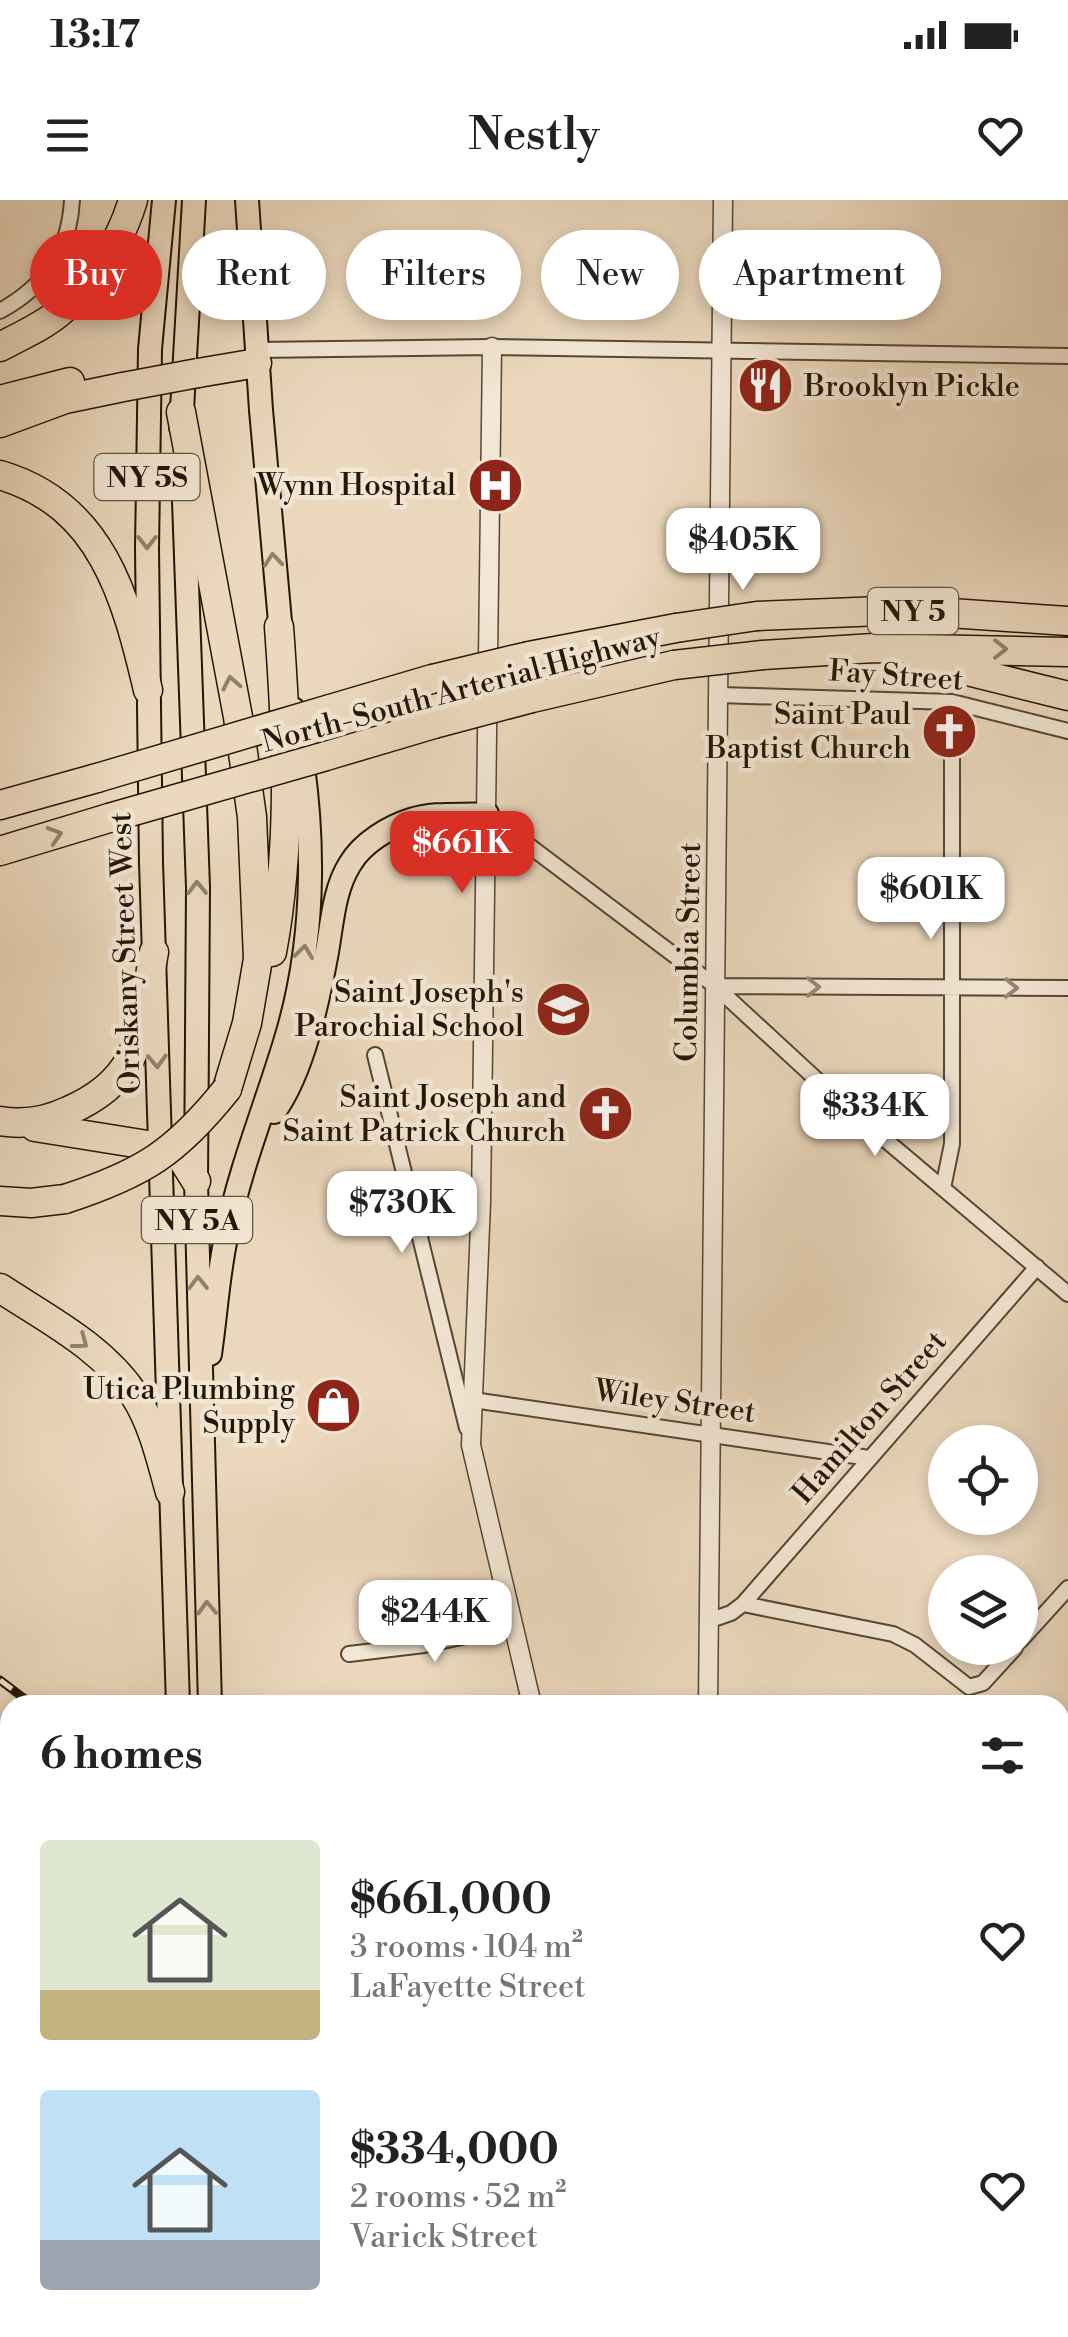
<!DOCTYPE html>
<html lang="en">
<head>
<meta charset="utf-8">
<style>
	:root { --surface:#fff; --page:#f6f6f6; --text:#222; --muted:#767676; --accent:#d93025 }
	body { margin:0; font-family:"Libre Bodoni",serif; background:var(--page); color:var(--text); height:100vh; display:flex; flex-direction:column; font-size:38px; white-space:nowrap }
	* { box-sizing:border-box; margin:0 }
	p { font-size:32px; color:var(--muted) }
	.icon { flex:none; width:55px; height:55px; fill:none; stroke:currentColor; stroke-width:2; stroke-linecap:round; stroke-linejoin:round }
	.map { position:relative; flex:1; overflow:hidden }
	.panel { position:absolute; left:0px; top:1495px; width:1070px; height:642px; display:flex; flex-direction:column; background:var(--surface); border-radius:30px 30px 0 0; box-shadow:0 5px 15px #0003 }
	.panel>* { flex:none }
	.hud { position:absolute; left:30px; top:30px; width:1010px; height:90px; display:flex; gap:20px }
	.fabs { position:absolute; left:928px; top:1225px; display:grid; gap:20px }
	.fabs a { display:grid; place-items:center; width:110px; height:110px; border-radius:50%; background:var(--surface); box-shadow:0 5px 15px #0003; font-size:50px }
	.price { position:absolute; translate:-50% -85px; padding:0 22px; border-radius:20px; background:#fff; color:#222; font-size:32px; line-height:65px; filter:drop-shadow(0 2px 5px #0008) }
	.price::after { content:''; position:absolute; left:50%; top:60px; width:30px; height:22px; margin-left:-15px; background:inherit; clip-path:polygon(0 0,100% 0,50% 100%) }
	.price.on { background:var(--accent); color:#fff }
	ul { padding:0; list-style:none }
	li { display:flex; align-items:center; gap:30px; height:250px; padding:0 40px }
	li span { display:grid; place-items:center; flex:none; width:280px; height:200px; border-radius:10px; color:#555 }
	li>.icon { margin-inline-start:auto }
	span .icon { width:120px; height:120px; fill:#fffc; stroke-width:1 }
	li b { font-size:42px }
	h2 { display:flex; justify-content:space-between; align-items:center; height:120px; padding:0 40px; font-size:42px }
	.pill { padding:0 35px; border-radius:45px; background:var(--surface); box-shadow:0 5px 15px #0003; font-size:35px; line-height:90px }
	.pill.on { background:var(--accent); color:#fff }
	.status { display:flex; justify-content:space-between; align-items:center; height:70px; padding:0 50px; background:var(--surface); direction:ltr }
	.status svg { height:28px; fill:currentColor }
	header { display:flex; justify-content:space-between; align-items:center; height:130px; padding:0 40px; background:var(--surface); font-size:45px; font-weight:600 }
	.map>svg:first-child { display:block }
</style>
</head>
<body>
<div class="status"><b>13:17</b><svg viewBox="0 0 49 12"><path d="M0 12V9h3v3zM5 12V6h3v6zM10 12V3h3v9zM15 12V0h3v12zM26 1h20v11H26zM47 4h2v5h-2z"/></svg></div>
<header><svg class="icon" aria-label="menu" viewBox="0 0 24 24"><path d="M4 6h16M4 12h16M4 18h16"/></svg>Nestly<svg class="icon" aria-label="heart" viewBox="0 0 24 24"><path d="M12 20l-8-8c-3-5 5-10 8-4 3-6 11-1 8 4z"/></svg></header>
<div class="map">
<svg width="1068" height="2137" viewBox="0 0 1068 2137">
	<rect width="100%" height="100%" fill="#ebd8bd"/>
	<filter id="stains"><feTurbulence type="fractalNoise" baseFrequency=".002" numOctaves="4"/><feColorMatrix values="0 0 0 0 .2 0 0 0 0 .09 0 0 0 0 .02 0 0 0 .5 -.17"/></filter>
	<radialGradient id="worn" r=".72"><stop offset=".6" stop-color="#630" stop-opacity="0"/><stop offset="1" stop-color="#630" stop-opacity=".3"/></radialGradient>
	<g fill="none" stroke-linecap="round" stroke-linejoin="round">
		<defs>
			<path id="minor" d="M0,111C45,86 69,53 72,0
				M256,150L492,147L1068,156
				M718,495L952,502L1068,531
				M487,614L715,786L843,904L1068,1094
				M715,786L1068,788
				M375,855L467,1228
				M943,988L952,944V502
				M473,1200L869,1258
				M743,1404L893,1434L915,1445L969,1487L983,1483L1015,1448
				M708,1421L731,1413L743,1404L1037,1067
				M1020,1441L1068,1388
				M349,1454L424,1445L512,1426
				M0,1790H10
				M1060,1801L1068,1802
				M1060,2031L1068,2032
				M397,2128V2137"/>
			<path id="tertiary" d="M492,147L481,1002L471,1245L532,1505
				M708,1505L723,0
				M679,2128L682,2137
				M701,2137L703,2128"/>
			<path id="primary" d="M164,0L150,149L147,349L151,662L178,1505
				M247,0L261,210L282,444
				M181,227L194,0
				M183,274L198,687L196,981L210,1505
				M274,912C303,872 318,801 327,752C332,723 334,689 350,664C362,643 389,627 411,620C436,612 462,616 487,614
				M210,1154C216,1114 218,1072 227,1033C240,968 266,905 285,842C318,735 316,619 293,509
				M194,2137V2128"/>
			<path id="motorway" d="M0,147C20,136 44,126 61,111C94,83 121,41 133,0
				M198,173L257,163
				M0,200L70,182
				M181,212L238,517L252,617L258,759L247,823L227,889
				M0,223L65,199L123,187
				M0,275C102,305 126,397 148,490
				M757,416L906,410L1068,421
				M763,455L874,448L1068,452
				M529,456L676,428
				M915,458L1068,496
				M532,498L674,465
				M330,509L432,479
				M326,556L434,524
				M0,605L97,578
				M0,651L109,618
				M272,752C292,644 287,536 279,427
				M0,921C23,925 47,921 68,911C147,877 140,827 154,752
				M35,927L160,947L181,957L196,981
				M0,1001L31,1003L65,999
				M0,1088C47,1119 103,1147 135,1196C153,1224 161,1260 170,1292"/>
		</defs>
		<!-- minor casing -->
		<use href="#minor" stroke="#564632" stroke-width="18"/>
		<!-- tertiary casing -->
		<use href="#tertiary" stroke="#564632" stroke-width="21"/>
		<!-- primary casing -->
		<use href="#primary" stroke="#241604" stroke-width="26"/>
		<!-- motorway casing -->
		<use href="#motorway" stroke="#241604" stroke-width="31"/>
		<!-- minor -->
		<use href="#minor" stroke="#f2e6d4" stroke-width="14"/>
		<!-- tertiary -->
		<use href="#tertiary" stroke="#f2e6d4" stroke-width="18"/>
		<!-- primary -->
		<use href="#primary" stroke="#ebd8bd" stroke-width="22"/>
		<!-- motorway -->
		<use href="#motorway" stroke="#ebd8bd" stroke-width="28"/>
		<defs>
			<path id="rail" d="M0,1480L33,1505
				M1060,1805H1068"/>
		</defs>
		<!-- rail casing -->
		<use href="#rail" stroke="#241604" stroke-width="9"/>
		<!-- rail -->
		<use href="#rail" stroke="#f2e6d4" stroke-width="5" stroke-dasharray="15" stroke-linecap="butt"/>
		<defs>
			<path id="motorway-bridge" d="M123,187L198,173
				M676,428L757,416
				M674,465L763,455
				M432,479L529,456
				M434,524L532,498
				M97,578L330,509
				M109,618L326,556
				M65,999C142,974 176,953 227,889"/>
		</defs>
		<!-- motorway-bridge casing -->
		<use href="#motorway-bridge" stroke="#241604" stroke-width="31" stroke-linecap="butt"/>
		<!-- motorway-bridge -->
		<use href="#motorway-bridge" stroke="#ebd8bd" stroke-width="28"/>
	</g>
	<!-- one-way arrows -->
	<defs><path id="oneway-chevron" d="M-2-3.5L2.5 0L-2 3.5" fill="none" stroke-width="1.6" stroke-linecap="round" stroke-linejoin="round" transform="scale(2.5)"/></defs>
	<g stroke="#91816a">
		<use href="#oneway-chevron" transform="translate(147 342) rotate(90)"/>
		<use href="#oneway-chevron" transform="translate(273 360) rotate(-95)"/>
		<use href="#oneway-chevron" transform="translate(1000 449)"/>
		<use href="#oneway-chevron" transform="translate(231 483) rotate(-101)"/>
		<use href="#oneway-chevron" transform="translate(55 635) rotate(-17)"/>
		<use href="#oneway-chevron" transform="translate(197 688) rotate(-91)"/>
		<use href="#oneway-chevron" transform="translate(304 752) rotate(-83)"/>
		<use href="#oneway-chevron" transform="translate(157 861) rotate(88)"/>
		<use href="#oneway-chevron" transform="translate(198 1083) rotate(-91)"/>
		<use href="#oneway-chevron" transform="translate(81 1142) rotate(37)"/>
		<use href="#oneway-chevron" transform="translate(207 1408) rotate(-92)"/>
	</g>
	<g stroke="#958876">
		<use href="#oneway-chevron" transform="translate(813 787)"/>
		<use href="#oneway-chevron" transform="translate(1011 788) rotate(1)"/>
	</g>
	<!-- icons -->
	<defs>
		<symbol id="restaurant-disc" viewBox="-11 -11 22 22"><circle r="9.5" fill="#8f2418" stroke="#f2e6d4"/><path d="M-5-6h1v4h1v-4h1v4h1v-4h1v5L-1.5 .5V6h-2V.5L-5-1ZM5-6V6H3V1.5H1.5Q1.5-4 5-6Z" fill="#fff"/></symbol>
		<symbol id="hospital-disc" viewBox="-11 -11 22 22"><circle r="9.5" fill="#8f2418" stroke="#f2e6d4"/><path d="M-5-5h3v3.5h4V-5h3V5h-3V1.5h-4V5h-3Z" fill="#fff"/></symbol>
		<symbol id="church-disc" viewBox="-11 -11 22 22"><circle r="9.5" fill="#8f2418" stroke="#f2e6d4"/><path d="M-1.2-6h2.4v3.5h3.3v2.4h-3.3V6h-2.4V-.1h-3.3v-2.4h3.3Z" fill="#fff"/></symbol>
		<symbol id="school-disc" viewBox="-11 -11 22 22"><circle r="9.5" fill="#8f2418" stroke="#f2e6d4"/><path d="M0-5L7-2L0 1L-7-2ZM-4 1L0 2.5L4 1V4Q0 6-4 4Z" fill="#fff"/></symbol>
		<symbol id="shop-disc" viewBox="-11 -11 22 22"><circle r="9.5" fill="#8f2418" stroke="#f2e6d4"/><path d="M-5-2.5h2.3a2.7 3.5 0 0 1 5.4 0H5L5.5 6h-11ZM-1.5-2.5h3a1.5 2.3 0 0 0-3 0Z" fill="#fff"/></symbol>
	</defs>
	<g fill-rule="evenodd">
		<use href="#restaurant-disc" x="734" y="154" width="63" height="63"/>
		<use href="#hospital-disc" x="464" y="254" width="63" height="63"/>
		<use href="#church-disc" x="918" y="500" width="63" height="63"/>
		<use href="#school-disc" x="532" y="778" width="63" height="63"/>
		<use href="#church-disc" x="574" y="882" width="63" height="63"/>
		<use href="#shop-disc" x="302" y="1174" width="63" height="63"/>
	</g>
	<g text-anchor="middle" stroke-width="9" stroke-linejoin="round" paint-order="stroke">
		<!-- shield labels -->
		<g fill="#f2e6d4" stroke="#625442" stroke-width="2.5">
			<rect x="94.5" y="254" width="105" height="46" rx="8"/>
			<rect x="868" y="388" width="90" height="46" rx="8"/>
			<rect x="142" y="997" width="110" height="46" rx="8"/>
		</g>
		<g font-size="28" font-weight="bold" fill="#241604">
			<text x="147" y="287">NY 5S</text>
			<text x="913" y="421">NY 5</text>
			<text x="197" y="1030">NY 5A</text>
		</g>
		<!-- poi labels -->
		<g font-size="30" fill="#241604" stroke="#f2e6d4" text-anchor="end">
			<text x="804" y="196" text-anchor="start">Brooklyn Pickle</text>
			<text x="456" y="295">Wynn Hospital</text>
			<text x="911" y="524">Saint Paul<tspan x="911" dy="34">Baptist Church</tspan></text>
			<text x="524" y="802">Saint Joseph's<tspan x="524" dy="34">Parochial School</tspan></text>
			<text x="566" y="907">Saint Joseph and<tspan x="566" dy="34">Saint Patrick Church</tspan></text>
			<text x="295" y="1199">Utica Plumbing<tspan x="295" dy="34">Supply</tspan></text>
		</g>
		<!-- street labels -->
		<g font-size="30" fill="#241604" stroke="#f2e6d4">
			<text transform="translate(896 475) rotate(4)" y="10">Fay Street</text>
			<text transform="translate(461 489) rotate(-15)" y="10">North-South Arterial Highway</text>
			<text transform="translate(688 752) rotate(-89)" y="10">Columbia Street</text>
			<text transform="translate(125 753) rotate(-92)" y="10">Oriskany Street West</text>
			<text transform="translate(675 1201) rotate(8)" y="10">Wiley Street</text>
			<text transform="translate(869 1217) rotate(-49)" y="10">Hamilton Street</text>
		</g>
	</g>
	<rect width="100%" height="100%" filter="url(#stains)"/>
	<rect width="100%" height="100%" fill="url(#worn)"/>
</svg>
<div class="fabs">
<a><svg class="icon" aria-label="locate" viewBox="0 0 24 24"><circle cx="12" cy="12" r="6"/><path d="M12 2v4M12 18v4M2 12h4M18 12h4"/></svg></a>
<a><svg class="icon" aria-label="layers" viewBox="0 0 24 24"><path d="M12 4l9 5-9 5-9-5zM3 14l9 5 9-5"/></svg></a>
</div>
<b class="price" style="left:743px;top:393px">$405K</b>
<b class="price on" style="left:462px;top:696px">$661K</b>
<b class="price" style="left:931px;top:742px">$601K</b>
<b class="price" style="left:875px;top:959px">$334K</b>
<b class="price" style="left:402px;top:1056px">$730K</b>
<b class="price" style="left:435px;top:1465px">$244K</b>
<div class="hud">
<a class="pill on">Buy</a>
<a class="pill">Rent</a>
<a class="pill">Filters</a>
<a class="pill">New</a>
<a class="pill">Apartment</a>
</div>
<section class="panel">
<h2>6 homes<svg class="icon" aria-label="filters" viewBox="0 0 24 24"><path d="M4 7h16M4 17h16"/><circle cx="9" cy="7" r="2"/><circle cx="15" cy="17" r="2"/></svg></h2>
<ul>
<li><span style="background:linear-gradient(#dfe7d0 75%,#c2b280 0)"><svg class="icon" aria-label="home" viewBox="0 0 24 24"><path d="M3 11l9-7 9 7M6 9v11h12V9"/></svg></span><div><b>$661,000</b><p>3 rooms · 104 m²</p><p>LaFayette Street</p></div><svg class="icon" aria-label="heart" viewBox="0 0 24 24"><path d="M12 20l-8-8c-3-5 5-10 8-4 3-6 11-1 8 4z"/></svg></li>
<li><span style="background:linear-gradient(#bfe0f5 75%,#9aa5b1 0)"><svg class="icon" aria-label="home" viewBox="0 0 24 24"><path d="M3 11l9-7 9 7M6 9v11h12V9"/></svg></span><div><b>$334,000</b><p>2 rooms · 52 m²</p><p>Varick Street</p></div><svg class="icon" aria-label="heart" viewBox="0 0 24 24"><path d="M12 20l-8-8c-3-5 5-10 8-4 3-6 11-1 8 4z"/></svg></li>
</ul>
</section>
</div>
</body>
</html>
